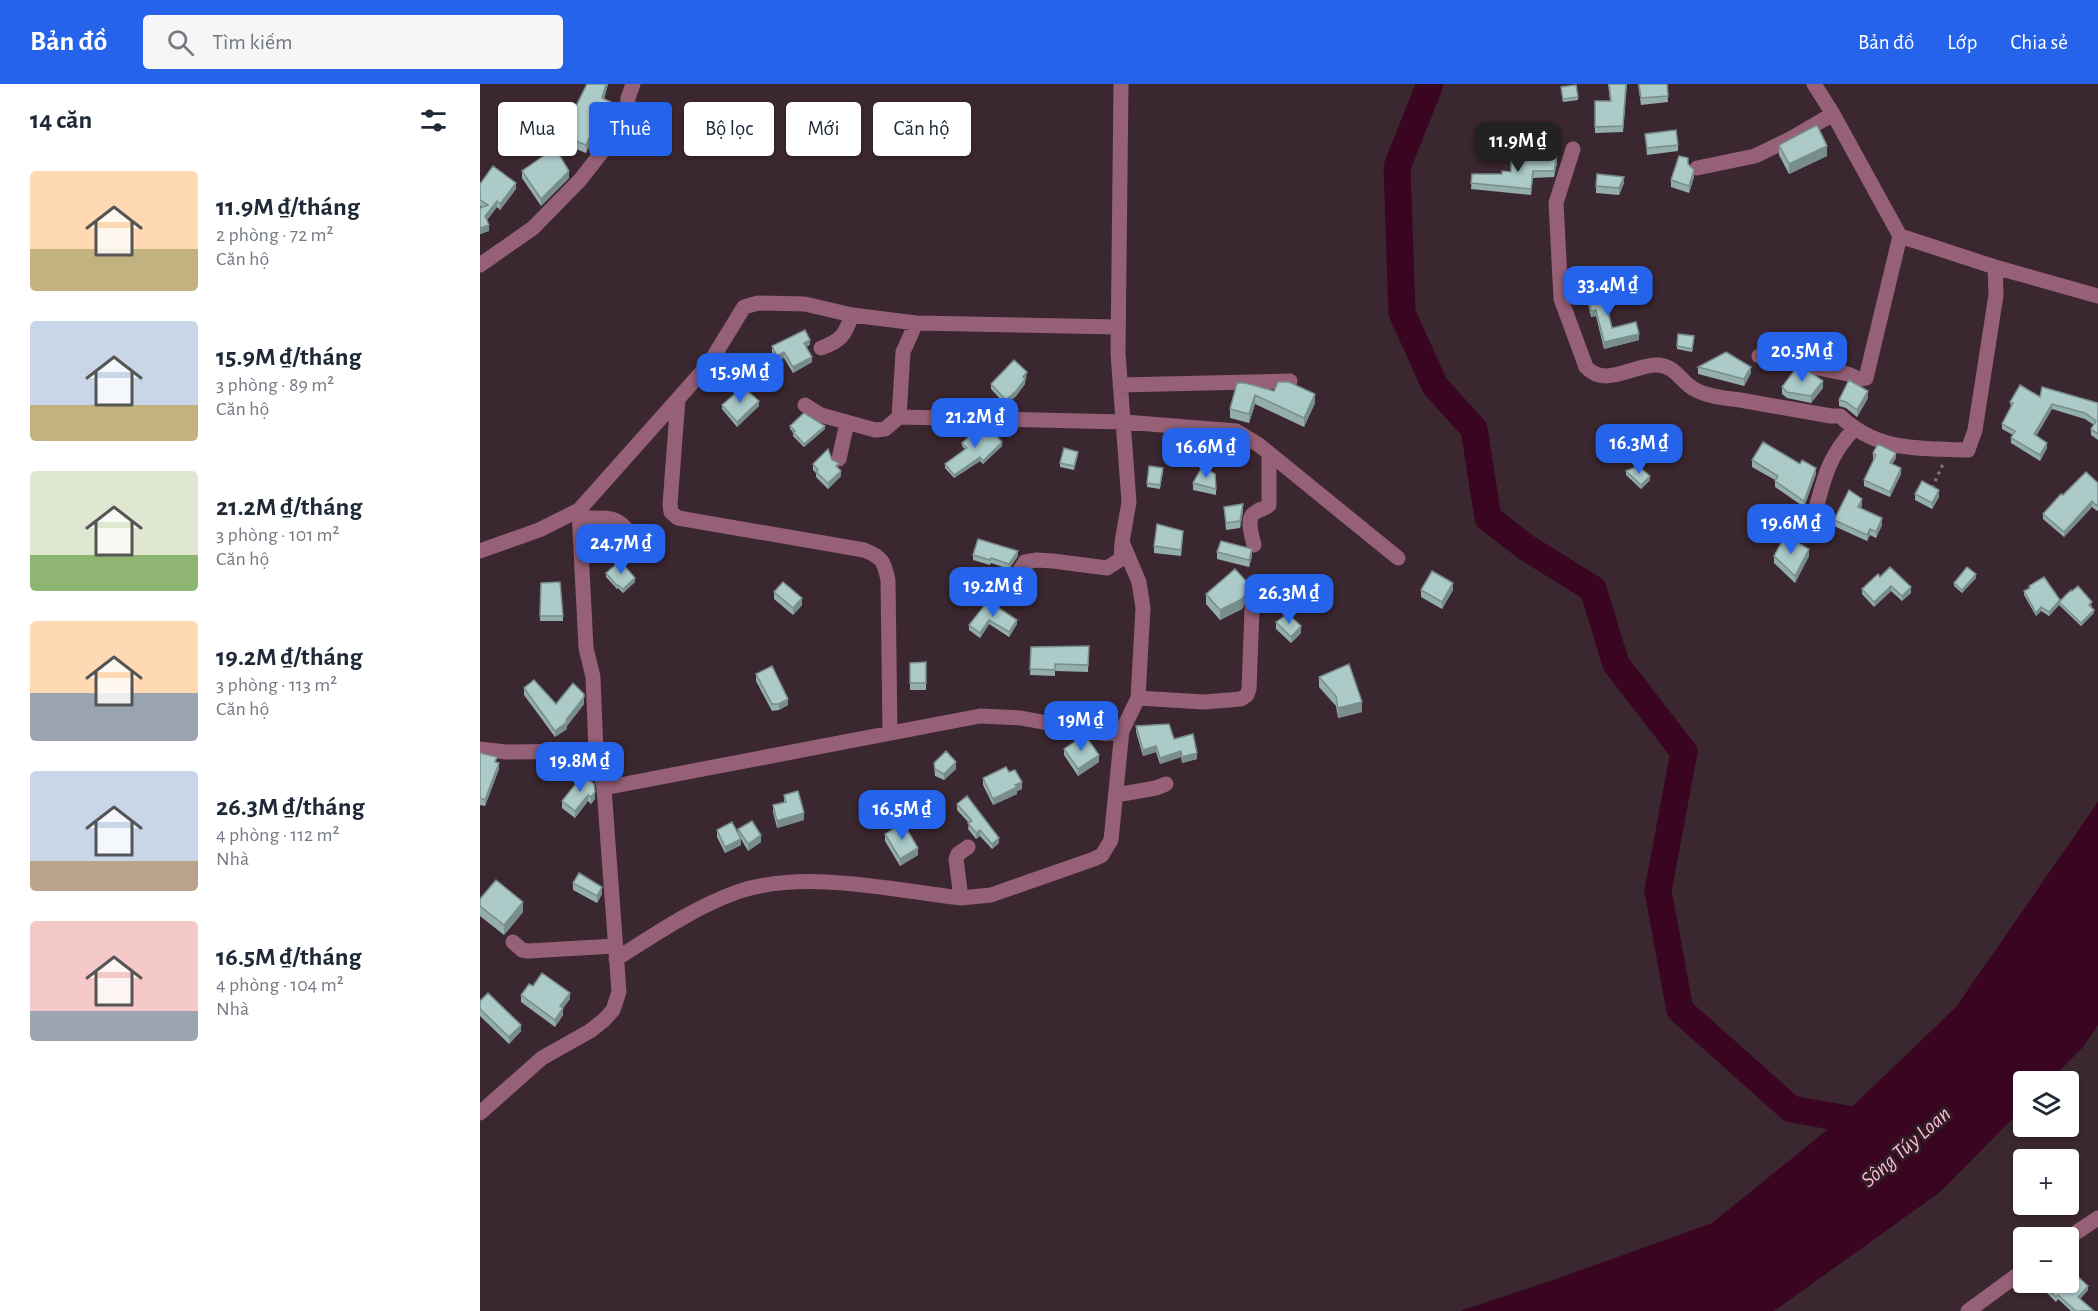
<!DOCTYPE html>
<html lang="vi">
<head>
<meta charset="utf-8">
<style>
	:root { --surface:#fff; --page:#f6f6f7; --text:#1f2937; --muted:#747a83; --accent:#2563eb }
	body { margin:0; font-family:"Alegreya Sans",sans-serif; background:var(--page); color:var(--text); height:100vh; display:flex; flex-direction:column; font-size:22px; white-space:nowrap }
	* { box-sizing:border-box; margin:0 }
	p { font-size:20px; color:var(--muted) }
	.icon { flex:none; width:33px; height:33px; fill:none; stroke:currentColor; stroke-width:2; stroke-linecap:round; stroke-linejoin:round }
	.map { position:relative; flex:1; overflow:hidden }
	.details { display:flex; flex-direction:column; background:var(--surface); width:480px }
	.details>* { flex:none }
	.hud { position:absolute; left:18px; top:18px; width:570px; height:54px; display:flex; gap:12px }
	.fabs { position:absolute; left:1533px; top:987px; display:grid; gap:12px }
	.fabs a { display:grid; place-items:center; width:66px; height:66px; border-radius:6px; background:var(--surface); box-shadow:0 2px 4px #0004; font-size:30px }
	.price { position:absolute; translate:-50% -51px; padding:0 14px; border-radius:12px; background:var(--accent); color:#fff; font-size:20px; line-height:39px; filter:drop-shadow(0 2px 3px #0008) }
	.price::after { content:''; position:absolute; left:50%; top:36px; width:18px; height:14px; margin-left:-9px; background:inherit; clip-path:polygon(0 0,100% 0,50% 100%) }
	.price.selected { background:#222; color:#fff }
	ul { padding:0; list-style:none }
	li { display:flex; align-items:center; gap:18px; height:150px; padding:0 30px }
	li span { display:grid; place-items:center; flex:none; width:168px; height:120px; border-radius:6px; color:#555 }
	li>.icon { margin-inline-start:auto }
	span .icon { width:72px; height:72px; fill:#fffc; stroke-width:1 }
	li b { font-size:26px }
	h2 { display:flex; justify-content:space-between; align-items:center; height:72px; padding:0 30px; font-size:26px }
	.chip { padding:0 21px; border-radius:6px; background:var(--surface); box-shadow:0 2px 4px #0004; font-size:21px; line-height:54px }
	.chip.selected { background:var(--accent); color:#fff }
	header { display:flex; align-items:center; gap:36px; box-sizing:border-box; height:84px; padding:0 30px; background:var(--accent); color:#fff }
	header strong { font-size:28px }
	nav { display:flex; gap:33px; margin-inline-start:auto; font-size:21px }
	.search { width:420px; height:54px; background:var(--page); display:flex; align-items:center; gap:15px; box-sizing:border-box; padding:0 21px; border-radius:6px; color:var(--muted); font-size:22px }
	main { display:flex; flex:1; min-height:0 }
	.map>svg:first-child { display:block }
</style>
</head>
<body>
<header>
<strong>Bản đồ</strong>
<div class="search"><svg class="icon" aria-label="search" viewBox="0 0 24 24"><circle cx="10" cy="10" r="6"/><path d="M15 15l6 6"/></svg>Tìm kiếm</div>
<nav><a>Bản đồ</a><a>Lớp</a><a>Chia sẻ</a></nav>
</header>
<main>
<section class="details">
<h2>14 căn<svg class="icon" aria-label="filters" viewBox="0 0 24 24"><path d="M4 7h16M4 17h16"/><circle cx="9" cy="7" r="2"/><circle cx="15" cy="17" r="2"/></svg></h2>
<ul>
<li><span style="background:linear-gradient(#ffd9b3 65%,#c2b280 0)"><svg class="icon" aria-label="home" viewBox="0 0 24 24"><path d="M3 11l9-7 9 7M6 9v11h12V9"/></svg></span><div><b>11.9M ₫/tháng</b><p>2 phòng · 72 m²</p><p>Căn hộ</p></div></li>
<li><span style="background:linear-gradient(#c9d6e8 70%,#c2b280 0)"><svg class="icon" aria-label="home" viewBox="0 0 24 24"><path d="M3 11l9-7 9 7M6 9v11h12V9"/></svg></span><div><b>15.9M ₫/tháng</b><p>3 phòng · 89 m²</p><p>Căn hộ</p></div></li>
<li><span style="background:linear-gradient(#dfe7d0 70%,#8fb573 0)"><svg class="icon" aria-label="home" viewBox="0 0 24 24"><path d="M3 11l9-7 9 7M6 9v11h12V9"/></svg></span><div><b>21.2M ₫/tháng</b><p>3 phòng · 101 m²</p><p>Căn hộ</p></div></li>
<li><span style="background:linear-gradient(#ffd9b3 60%,#9aa5b1 0)"><svg class="icon" aria-label="home" viewBox="0 0 24 24"><path d="M3 11l9-7 9 7M6 9v11h12V9"/></svg></span><div><b>19.2M ₫/tháng</b><p>3 phòng · 113 m²</p><p>Căn hộ</p></div></li>
<li><span style="background:linear-gradient(#c9d6e8 75%,#b9a48a 0)"><svg class="icon" aria-label="home" viewBox="0 0 24 24"><path d="M3 11l9-7 9 7M6 9v11h12V9"/></svg></span><div><b>26.3M ₫/tháng</b><p>4 phòng · 112 m²</p><p>Nhà</p></div></li>
<li><span style="background:linear-gradient(#f6c9c9 75%,#9aa5b1 0)"><svg class="icon" aria-label="home" viewBox="0 0 24 24"><path d="M3 11l9-7 9 7M6 9v11h12V9"/></svg></span><div><b>16.5M ₫/tháng</b><p>4 phòng · 104 m²</p><p>Nhà</p></div></li>
</ul>
</section>
<div class="map">
<svg width="1618" height="1227" viewBox="0 0 1618 1227">
	<rect width="100%" height="100%" fill="#3b272f"/>
	<!-- water -->
	<path fill="#3a0521" d="M1618,718V941L1603,963L1569,997L1544,998L1543,1024L1460,1108L1294,1227H980L1079,1194L1232,1139L1352,1042L1476,923Z"/>
	<g fill="none" stroke-linecap="round" stroke-linejoin="round">
		<!-- river -->
		<path stroke="#3a0521" stroke-width="27" d="M950,0L917,83L922,229L955,302L994,345L1008,434L1047,464L1113,505L1136,580L1204,668L1178,807L1200,926L1311,1025L1396,1040"/>
		<!-- path -->
		<path stroke="#88777d" stroke-width="3" stroke-dasharray="3 4.5" stroke-linecap="butt" d="M1452,404L1463,380"/>
		<!-- minor -->
		<path stroke="#966076" stroke-width="15" d="M1093,65L1076,119L1081,215L1106,283C1126,305 1155,279 1179,281C1197,283 1201,299 1216,306C1229,313 1246,314 1260,316C1290,321 1321,327 1351,332H1360C1398,368 1438,364 1488,366L1495,346L1516,211L1515,183
			M1217,84L1275,72L1312,54L1353,30
			M1420,152L1515,183L1618,212
			M0,181L53,144L100,96L147,36L148,14L153,0
			M341,264C361,257 365,251 372,231
			M1279,272L1368,290L1379,295L1386,294L1420,152L1353,30L1334,0
			M640,301L810,297
			M198,315L190,420L191,428L198,434L384,466C402,473 404,477 408,496L410,649
			M325,321L341,331L395,346L405,345L419,333L423,268L436,239
			M419,333L645,338L756,347L779,361L918,474
			M359,375L367,339
			M100,434C137,434 140,431 159,465
			M1333,435C1344,397 1346,375 1374,345
			M774,461C772,452 765,433 776,428C781,424 784,426 789,421V370
			M0,467L59,446L99,426L229,280L264,223L278,219L325,220L372,231L436,239L638,243
			M539,514L538,489L545,478L557,476L573,477L627,484L641,475L642,458L649,418L638,269L641,0
			M658,614L724,618L761,615L767,611L769,605L772,525
			M0,665L26,668L116,667
			M124,704L500,632L541,634L626,650L642,647L658,614L663,524L659,498L642,458
			M636,711L676,704L686,700
			M481,814L476,775L478,770L488,763
			M33,858L42,866L48,867L135,862
			M136,875C176,850 213,824 257,808C324,785 413,806 481,814L511,811L614,775L622,771L631,756L642,647
			M0,1029L62,974L110,947L124,936L133,926L139,908L124,704L116,667L113,593L106,564L99,426
			M1588,1154L1618,1134
			M1488,1227L1544,1186"/>
	</g>
	<!-- wall -->
	<path fill="#93aeac" d="M107,0H128L124,15L137,29L130,42L120,37L106,69L86,61V53L92,40H91V32Z
		M1128,0H1147L1143,48L1115,49V17H1130Z
		M1158,0H1187L1188,18L1161,21Z
		M1081,7L1098,13V16L1083,18Z
		M1165,50L1198,61V67L1167,71Z
		M1299,61L1347,72L1309,90L1299,71Z
		M1077,79L1074,93L1053,94L1051,111L991,105L992,90H1022Z
		M1208,80L1214,93L1209,109L1191,103V96Z
		M42,87L89,94L61,122L42,94Z
		M1144,99L1139,111L1116,109V102Z
		M0,100L36,105L20,126L17,123L7,136L9,147L0,150V124L2,123L0,122Z
		M1106,204L1132,244L1159,256L1124,265L1116,232L1111,233L1106,210Z
		M1214,256L1212,268L1197,265V262Z
		M330,261L326,263L332,278L313,289L304,274L297,277L292,268V262Z
		M1218,283L1271,289L1264,302L1218,290Z
		M547,293L545,296V300L536,312L526,321L511,305V300Z
		M757,299L835,319L824,343L775,320L769,339L750,334V325Z
		M1302,303L1343,304L1331,319L1307,314L1302,310Z
		M1560,313L1618,319V356L1611,351V345L1614,341L1605,335L1572,325L1556,352L1567,364L1560,377L1531,359V354L1533,351L1522,345V340L1531,323L1530,318Z
		M1388,314L1377,333L1366,324L1359,322V316Z
		M242,321L279,322L257,343L242,325Z
		M310,342L345,345L324,363L313,352V348L310,345Z
		M482,359L522,362L503,380L500,377L474,394L465,384V380L485,365L482,362Z
		M1393,369L1416,374L1412,380L1421,390L1410,413L1384,402V396L1394,375H1393Z
		M598,371L594,386L580,383V379Z
		M352,376L359,385L361,392L348,405L336,393V389L333,386V380Z
		M1272,376L1320,380L1336,390L1324,423L1295,403V396L1272,383Z
		M1146,387L1170,396L1161,405L1146,391Z
		M683,388L680,405L667,403V399Z
		M713,399L736,405V411L713,406Z
		M1618,399V426L1617,427L1612,423L1584,453L1563,435V430L1583,411Z
		M1435,410L1459,413L1452,425L1435,416Z
		M1382,421L1381,424L1402,441L1396,454L1390,451L1387,457L1354,442V436Z
		M744,423L763,427L760,444L746,446Z
		M703,453L701,472L674,469V462Z
		M737,468L772,472L769,483L737,475Z
		M493,471L538,472L529,485L511,479L510,481L493,476Z
		M1294,472H1329L1315,499L1294,479Z
		M126,489L155,498L143,509L138,504L137,505L126,493Z
		M1400,493L1431,509L1422,517L1411,507L1394,523L1382,510V505Z
		M1496,494L1482,509L1474,502V499Z
		M61,499L83,532V537H60Z
		M1549,502L1580,516L1612,521L1611,523L1614,529L1601,542L1579,521L1569,532L1561,527L1556,532L1544,511V507L1549,505Z
		M774,506V516L767,517L762,525L740,536L726,520V510Z
		M941,506H973L962,525L941,513Z
		M294,508L322,521L313,531L294,515Z
		M508,517L537,540L529,553L509,540L500,554L489,546V541Z
		M796,538L821,549L811,559L796,545Z
		M609,562L608,588L575,587V592L550,591L551,563Z
		M446,578V606H430V579Z
		M276,590L308,621L299,626L292,627L276,597Z
		M839,593L882,628L858,634L856,622L839,603Z
		M44,604L76,620H104L87,642V645L75,653L44,611Z
		M656,642L694,655L717,675L702,679L701,673L680,680L676,668L663,672L656,648Z
		M584,665L619,678L598,692L584,671Z
		M0,669L17,678L19,685L5,722L0,721Z
		M454,679L476,685L464,696L455,692Z
		M529,688L542,705L537,707V710L513,721L503,701V694Z
		M103,691L115,715L111,720L108,717L95,734L82,724V717Z
		M304,711L324,736L297,744L293,728V721L304,718Z
		M477,720L519,759L512,765L500,752L496,755L488,745L489,739L477,726Z
		M258,745L281,758L268,767L261,755V761L245,769L237,753V746L258,751Z
		M405,750L438,771L420,782L405,757Z
		M93,799L122,810L117,819L93,806Z
		M0,815L43,828L24,851L0,832Z
		M53,902L90,915L83,924V931L75,943L41,918V911Z
		M0,917L41,947L29,960L0,932Z
		M1594,1189L1608,1206L1600,1215L1614,1227H1591L1578,1215L1576,1218L1560,1202V1198H1588Z"/>
	<!-- shaded-wall -->
	<path fill="#788d8c" d="M126,0H128L122,22V14Z
		M137,21V29L130,42V34Z
		M120,29V37L106,69V61Z
		M1347,62V72L1309,90V80Z
		M1077,72V79L1074,93V87Z
		M1214,86V93L1209,109V102Z
		M89,87V94L61,122V115Z
		M1144,93V99L1139,111V104Z
		M36,99V105L20,126V120Z
		M17,117V123L5,138V132Z
		M9,141V147L0,150V144Z
		M1116,226V232L1111,233V227Z
		M1159,250V256L1124,265V258Z
		M330,256V261L324,264V259Z
		M304,268V274L297,277V272Z
		M332,273V278L313,289V283Z
		M1271,283V289L1264,302V295Z
		M547,288L545,300L536,312L526,321V316Z
		M1343,297V304L1331,319V312Z
		M1388,307V314L1377,333V326Z
		M835,310V319L824,343V334Z
		M775,311V320L769,339V330Z
		M279,317V322L257,343V338Z
		M1572,320V325L1554,356V350Z
		M345,342V345L324,363V360Z
		M522,358V362L503,380V377Z
		M1567,359V364L1560,377V371Z
		M1416,369V374L1410,385V379Z
		M500,373V377L474,394V391Z
		M1336,384V390L1324,423V417Z
		M1421,384V390L1410,413V408Z
		M361,387V392L348,405V399Z
		M1170,392V396L1161,405V401Z
		M1459,406V413L1452,425V419Z
		M1382,415V421L1378,429V423Z
		M1612,417V423L1584,453V448Z
		M763,420V427L760,444V437Z
		M1402,434V441L1396,454V448Z
		M1390,445V451L1387,457V451Z
		M772,465V472L769,483V476Z
		M1329,465V472L1315,499V492Z
		M538,467V472L529,485V480Z
		M1496,490V494L1482,509V506Z
		M155,494V498L143,509V505Z
		M973,499V506L962,525V518Z
		M1411,502V507L1394,523V518Z
		M1431,503V509L1422,517V512Z
		M767,507V517L762,525L740,536V526Z
		M322,514V521L313,531V524Z
		M1580,516L1579,518V521L1569,532V528Z
		M1561,523V527L1556,532V529Z
		M1614,526V529L1601,542V539Z
		M509,536V540L500,554V549Z
		M537,536V540L529,553V548Z
		M821,542V549L811,559V553Z
		M104,613V620L87,642V645L75,653V647L86,636Z
		M308,615V621L299,626V620Z
		M882,618V628L858,634V624Z
		M676,662V668L663,672V666Z
		M701,667V673L680,680V674Z
		M717,669V675L702,679V673Z
		M619,671V678L598,692V685Z
		M476,678V685L464,696V690Z
		M19,679V685L5,722V716Z
		M542,698V705L537,707V710L513,721V715L535,701Z
		M115,708V715L111,720V713Z
		M108,711V717L95,734V727Z
		M324,729V736L297,744V737Z
		M500,746V752L496,755V749Z
		M281,751V758L268,767V760Z
		M519,754V759L512,765V760Z
		M261,755V761L245,769V763Z
		M438,764V771L420,782V775Z
		M122,803V810L117,819V812Z
		M43,818V828L24,851V841Z
		M90,909V915L81,927L83,924V931L75,943V936L80,922Z
		M41,941V947L29,960V953Z
		M1608,1202V1206L1598,1217V1213Z"/>
	<!-- building -->
	<path fill="#abcac8" stroke="#788d8c" stroke-width="1.5" d="M107,0H126L122,14L137,21L130,34L120,29L106,61L86,53L95,33L91,32Z
		M1129,0H1146L1143,42L1115,43V17H1131Z
		M1159,0H1187L1188,12L1161,14Z
		M1096,1L1098,13L1083,15L1081,3Z
		M1337,41L1347,62L1309,80L1299,61Z
		M1196,46L1198,61L1167,64L1165,50Z
		M75,64L89,87L61,115L42,87Z
		M1077,72L1074,87H1053L1051,105L991,99L992,90H1022V87L1031,88V74Z
		M1199,72L1208,74V80L1214,86L1209,102L1191,96Z
		M13,82L36,99L20,120L17,117L5,132L9,141L0,144V124L8,121L0,116V100Z
		M1117,90L1144,93L1139,104L1116,102Z
		M1121,200L1132,244L1156,238L1159,250L1124,258L1116,226L1111,227L1106,204Z
		M325,246L330,256L324,259L332,273L313,283L304,268L297,272L292,262Z
		M1198,250L1214,252L1212,265L1197,262Z
		M1246,268L1271,283L1264,295L1218,283Z
		M534,276L547,288L543,293L545,295L536,307L526,316L511,300Z
		M1317,283L1325,285L1343,297L1331,312L1307,308L1302,303Z
		M1369,296L1388,307L1377,326L1366,318L1359,316Z
		M798,298H809L835,310L824,334L775,311L769,330L750,325L757,299H765L794,307Z
		M1540,301L1560,313L1562,303L1618,319V350L1611,345L1616,337L1605,329L1572,320L1554,350L1567,359L1560,371L1531,354L1535,347L1522,340L1533,319L1530,318Z
		M263,303L279,317L257,338L242,321Z
		M324,329L345,342L324,360L313,348L315,347L310,342Z
		M502,341L512,347L522,358L503,377L500,373L474,391L465,380L487,364L482,359Z
		M1283,358L1320,380L1322,376L1336,384L1324,417L1295,397L1298,392L1272,376Z
		M1398,360L1416,369L1410,379L1421,384L1410,408L1384,396L1396,371L1393,369Z
		M584,364L598,368L594,382L580,379Z
		M348,365L352,376L359,379L356,382L361,387L348,399L336,388L338,386L333,380Z
		M669,382L683,384L680,401L667,399Z
		M1158,382L1170,392L1161,401L1146,387Z
		M722,383L735,390L736,405L713,399Z
		M1606,388L1618,399V420L1617,422L1612,417L1584,448L1563,430L1581,410L1583,411Z
		M1442,397L1459,406L1452,419L1435,410Z
		M1369,406L1382,415L1378,423L1402,434L1396,448L1390,445L1387,451L1354,436Z
		M763,420L760,437L746,439L744,423Z
		M677,440L703,447L701,466L674,462Z
		M1305,452L1329,465L1315,492L1294,472Z
		M498,455L538,467L529,480L511,474L510,476L493,471Z
		M741,457L772,465L769,476L737,468Z
		M140,477L155,494L143,505L138,501L137,502L126,489Z
		M1410,483L1431,503L1422,512L1411,502L1394,518L1382,505L1398,490L1400,493Z
		M1487,483L1496,490L1482,506L1474,499Z
		M755,485L774,506L767,507L762,515L740,526L726,510Z
		M952,487L973,499L962,518L941,506Z
		M1564,493L1580,516L1569,528L1561,523L1556,529L1544,507L1550,504L1549,502Z
		M80,498L83,532H60L61,499Z
		M303,498L322,514L313,524L294,508Z
		M1598,502L1612,518L1609,521L1614,526L1601,539L1579,518L1591,506L1592,507Z
		M508,517L537,536L529,548L509,536L500,549L489,541Z
		M808,530L821,542L811,553L796,538Z
		M609,562L608,581L575,580V586L550,585L551,563Z
		M446,578V599H430V579Z
		M869,580L882,618L858,624L856,612L839,593Z
		M292,582L308,615L299,620H292L276,590Z
		M54,596L76,620L93,599L104,610V613L86,636L87,638L75,647L44,604Z
		M689,640L694,655L713,650L717,669L702,673L701,667L680,674L676,662L663,666L656,642Z
		M605,651L619,671L598,685L584,665Z
		M466,667L476,678L464,690L455,685L454,679Z
		M0,669L17,673L15,678L19,679L5,716L0,714Z
		M526,683L529,688L535,686L542,698L535,701L537,703L513,715L503,694Z
		M103,691L114,700L115,708L111,713L108,711L95,727L82,717Z
		M318,707L324,729L297,737L293,721L306,718L304,711Z
		M487,712L519,754L512,760L500,746L496,749L488,739L492,737L477,720Z
		M272,737L281,751L268,760L258,745Z
		M252,738L261,755L245,763L237,746Z
		M423,739L438,764L420,775L405,750Z
		M99,789L122,803L117,812L93,799Z
		M16,796L43,818L24,841L0,822V815Z
		M62,889L90,909L80,922L83,924L75,936L41,911L49,900L53,902Z
		M8,909L41,941L29,953L0,925V917Z
		M1588,1181L1594,1186L1593,1188L1608,1202L1598,1213L1614,1227H1596L1578,1211L1576,1213L1561,1198H1588Z"/>
	<g text-anchor="middle" stroke-width="6" stroke-linejoin="round" paint-order="stroke">
		<!-- water labels -->
		<g font-size="22" font-style="italic" fill="#fbb9d3" stroke="#311d25">
			<text transform="translate(1425 1062) rotate(-41)" y="8">Sông Túy Loan</text>
		</g>
	</g>
</svg>
<div class="fabs">
<a><svg class="icon" aria-label="layers" viewBox="0 0 24 24"><path d="M12 4l9 5-9 5-9-5zM3 14l9 5 9-5"/></svg></a>
<a>+</a>
<a>−</a>
</div>
<b class="price selected" style="left:1038px;top:89px">11.9M ₫</b>
<b class="price" style="left:1128px;top:233px">33.4M ₫</b>
<b class="price" style="left:1322px;top:299px">20.5M ₫</b>
<b class="price" style="left:260px;top:320px">15.9M ₫</b>
<b class="price" style="left:495px;top:365px">21.2M ₫</b>
<b class="price" style="left:1159px;top:391px">16.3M ₫</b>
<b class="price" style="left:726px;top:395px">16.6M ₫</b>
<b class="price" style="left:1311px;top:471px">19.6M ₫</b>
<b class="price" style="left:141px;top:491px">24.7M ₫</b>
<b class="price" style="left:513px;top:534px">19.2M ₫</b>
<b class="price" style="left:809px;top:541px">26.3M ₫</b>
<b class="price" style="left:601px;top:668px">19M ₫</b>
<b class="price" style="left:100px;top:709px">19.8M ₫</b>
<b class="price" style="left:422px;top:757px">16.5M ₫</b>
<div class="hud">
<a class="chip">Mua</a>
<a class="chip selected">Thuê</a>
<a class="chip">Bộ lọc</a>
<a class="chip">Mới</a>
<a class="chip">Căn hộ</a>
</div>
</div>
</main>
</body>
</html>
